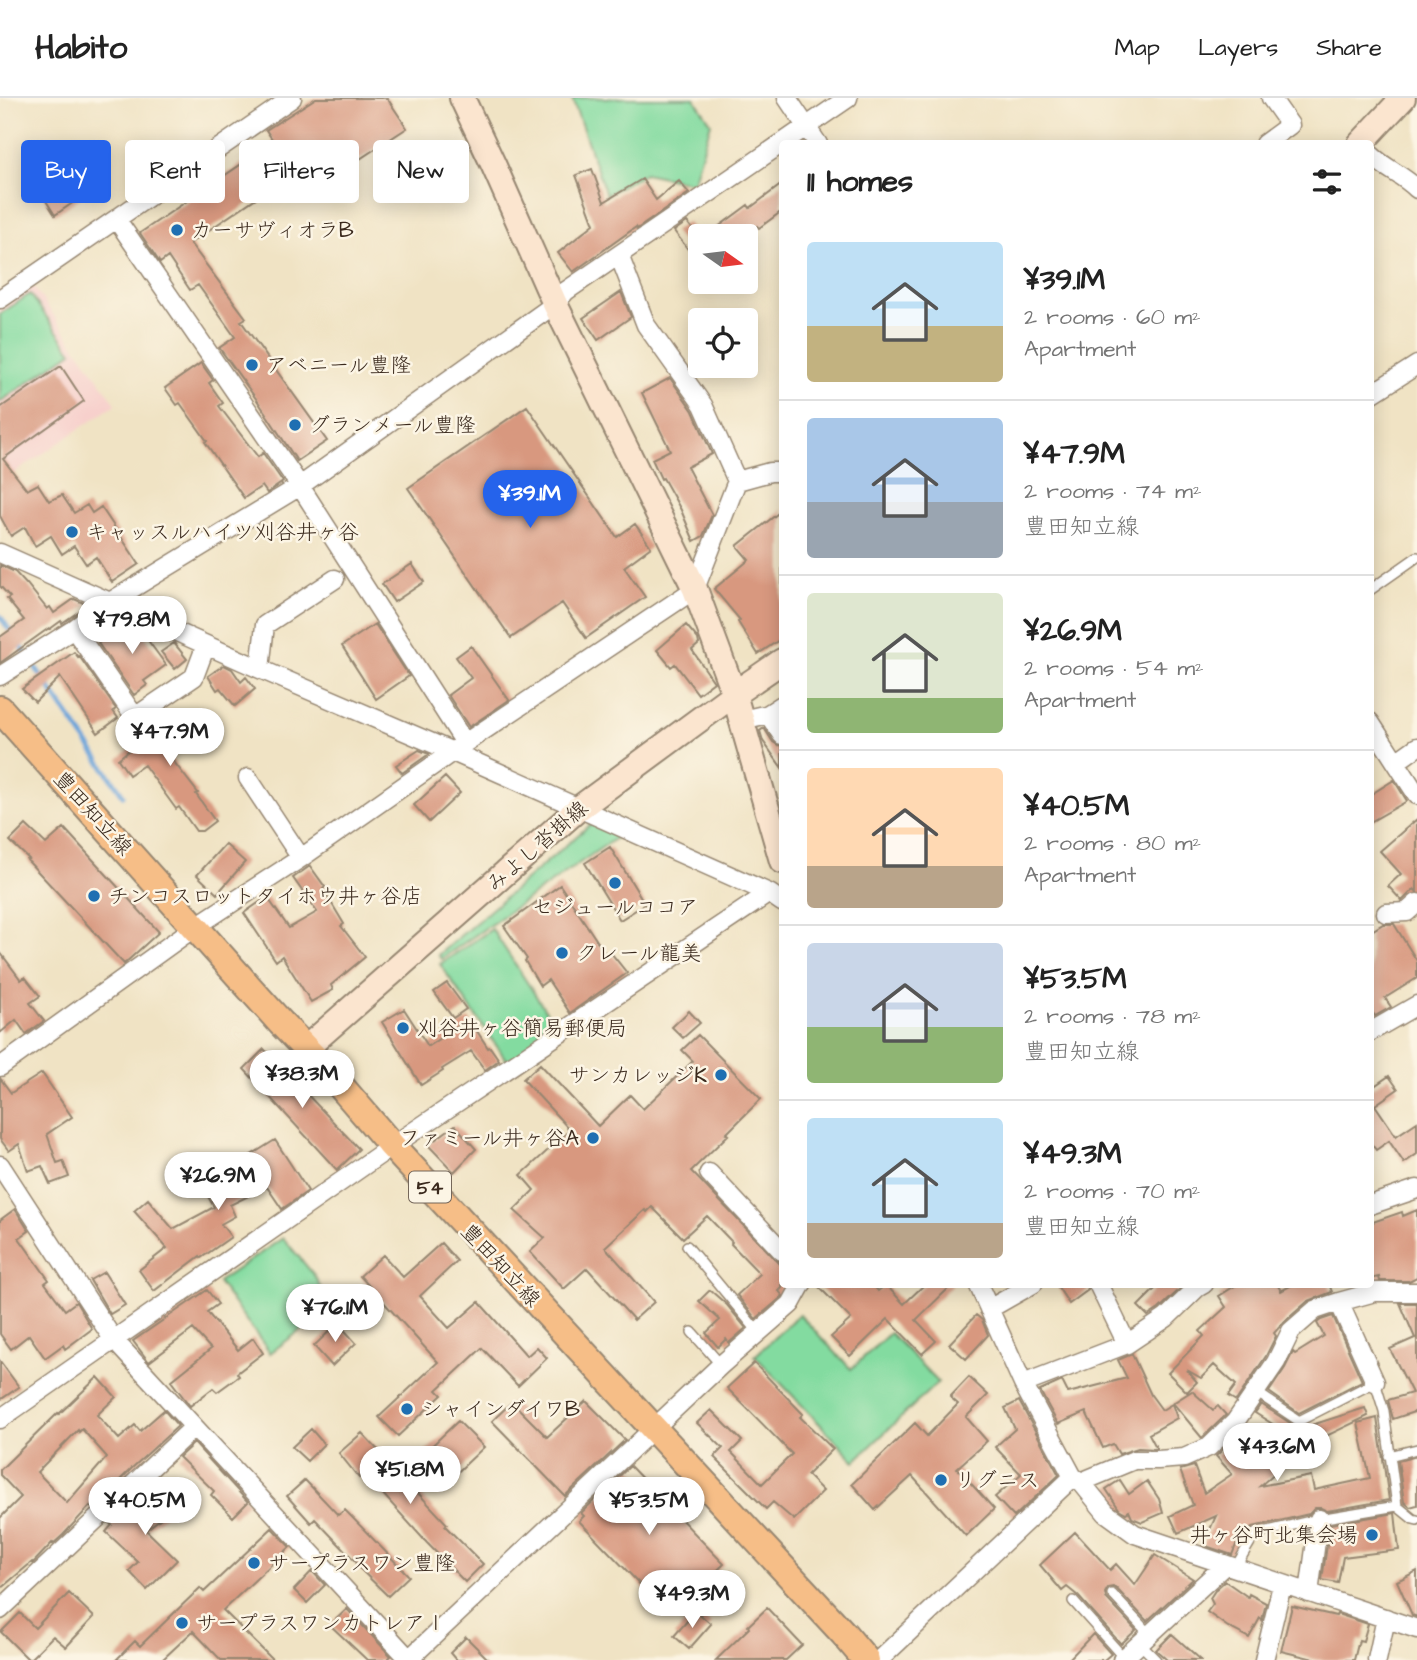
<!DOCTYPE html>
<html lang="en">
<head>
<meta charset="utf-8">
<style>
	:root { --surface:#fff; --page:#f2f2f2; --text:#222; --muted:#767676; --line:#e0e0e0; --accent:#2563eb }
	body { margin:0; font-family:"Architects Daughter","Klee One",sans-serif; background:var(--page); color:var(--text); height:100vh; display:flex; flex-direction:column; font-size:26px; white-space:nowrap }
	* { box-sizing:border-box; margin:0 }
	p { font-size:23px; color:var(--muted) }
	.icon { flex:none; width:38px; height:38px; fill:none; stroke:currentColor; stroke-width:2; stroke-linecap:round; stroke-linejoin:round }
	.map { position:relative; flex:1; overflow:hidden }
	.drawer { position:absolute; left:779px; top:42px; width:595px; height:1148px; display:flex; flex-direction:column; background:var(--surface); border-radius:7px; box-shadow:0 4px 18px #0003 }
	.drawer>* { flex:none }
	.guide { position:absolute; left:21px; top:42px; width:653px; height:63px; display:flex; gap:14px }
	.needle { width:46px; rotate:104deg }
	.buttons { position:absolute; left:688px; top:126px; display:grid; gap:14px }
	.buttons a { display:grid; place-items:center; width:70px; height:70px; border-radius:7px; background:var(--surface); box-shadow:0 4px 18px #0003; font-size:35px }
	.price { position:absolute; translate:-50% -60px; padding:0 16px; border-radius:24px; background:#fff; color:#222; font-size:23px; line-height:46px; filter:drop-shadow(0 2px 4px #0008) }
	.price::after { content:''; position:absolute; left:50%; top:42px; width:21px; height:16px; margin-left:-10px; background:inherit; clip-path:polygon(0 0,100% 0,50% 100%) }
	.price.active { background:var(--accent); color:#fff }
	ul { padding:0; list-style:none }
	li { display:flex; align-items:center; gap:21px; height:175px; padding:0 28px }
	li+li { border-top:2px solid var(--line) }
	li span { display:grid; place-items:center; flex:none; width:196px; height:140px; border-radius:7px; color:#555 }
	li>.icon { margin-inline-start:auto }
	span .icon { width:84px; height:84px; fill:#fffc; stroke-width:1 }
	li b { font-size:30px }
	h2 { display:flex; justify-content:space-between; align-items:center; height:84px; padding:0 28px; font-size:30px }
	.chip { padding:0 24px; border-radius:7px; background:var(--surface); box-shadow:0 4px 18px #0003; font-size:24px; line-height:63px }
	.chip.active { background:var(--accent); color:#fff }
	header { display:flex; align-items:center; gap:42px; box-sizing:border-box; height:98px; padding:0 35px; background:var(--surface); border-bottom:2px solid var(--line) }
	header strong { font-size:33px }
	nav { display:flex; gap:38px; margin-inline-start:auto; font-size:24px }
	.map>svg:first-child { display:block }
</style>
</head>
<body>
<header>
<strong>Habito</strong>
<nav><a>Map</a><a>Layers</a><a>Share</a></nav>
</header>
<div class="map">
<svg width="1417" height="1562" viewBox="0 0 1417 1562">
	<rect width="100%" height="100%" fill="#fcf5e5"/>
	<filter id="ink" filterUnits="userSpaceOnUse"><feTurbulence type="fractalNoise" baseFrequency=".0143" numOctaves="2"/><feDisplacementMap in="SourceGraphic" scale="14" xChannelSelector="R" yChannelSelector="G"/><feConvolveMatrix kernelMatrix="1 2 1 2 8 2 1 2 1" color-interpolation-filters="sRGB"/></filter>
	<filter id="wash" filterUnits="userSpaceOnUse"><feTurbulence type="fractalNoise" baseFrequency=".00686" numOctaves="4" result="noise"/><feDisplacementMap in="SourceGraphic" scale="28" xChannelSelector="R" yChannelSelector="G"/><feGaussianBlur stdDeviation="1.57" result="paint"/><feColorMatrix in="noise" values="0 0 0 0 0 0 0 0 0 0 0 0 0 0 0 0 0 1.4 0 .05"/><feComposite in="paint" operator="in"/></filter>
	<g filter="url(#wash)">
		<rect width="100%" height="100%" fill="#f0e3c4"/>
		<!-- built -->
		<path fill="#f7d0cc" d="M33,188L116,306L0,385V211Z"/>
		<!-- green -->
		<path fill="#83dba0" stroke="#5f825f" stroke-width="2" d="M572,0H694L711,25L693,85L645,75L606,97Z
			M30,196L72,254L0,304V216Z
			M592,725L620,737L441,861L438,857Z
			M492,831L559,933L509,966L440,866Z
			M283,1140L314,1177L324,1196L316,1221L270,1255L218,1184Z
			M799,1216L851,1271L890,1235L938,1284L855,1363L755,1258Z"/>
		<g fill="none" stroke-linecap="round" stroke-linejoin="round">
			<!-- stream -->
			<path stroke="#69a3d9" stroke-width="5" d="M0,518L12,536
				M18,544L123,697"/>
		</g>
		<g id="blocks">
			<!-- building -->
			<path fill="#d8987f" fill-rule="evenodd" d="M316,0H387L407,30L308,95L294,74L190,145L246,220L241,223L327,343L297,363L257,302L220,251L219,250L235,239L213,208L198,187L190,192L168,159L160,165L140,135L274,44L266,32Z
				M592,71L604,104L642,81L656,102L679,83L689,95L637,131L636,129L573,174L558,155L594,126L576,77Z
				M73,76L87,95L55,117L43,98Z
				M782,86V113L759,130L757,128L744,138H706L748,107L750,110Z
				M687,124L700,140V167L674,133Z
				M621,194L631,219L598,242L583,220Z
				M201,265L213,282L209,285L223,305L219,308L258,359L263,355L283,384L267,395L262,388L244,400L205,344L207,343L180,305L177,307L165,290Z
				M61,268L84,303L3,361L27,392L38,386L49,403L62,397L74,415L87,407L92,415L101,409L139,466L112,484L96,459L86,466L74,448L62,456L51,438L35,448L25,429L11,438L0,418V310Z
				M670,280L693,313L712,356L687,369L712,417L703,438L694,443L681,412L663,380L661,381L652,361L670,352L642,295Z
				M527,308L617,439L635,426L651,449L624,469L645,499L586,540L562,505L511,540L408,390Z
				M782,412V540L758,556L738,524L740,522L714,491L749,462L737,448Z
				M412,466L424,484L394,504L382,486Z
				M0,467L15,474L26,486H27L47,511L50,509L54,515L74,501L88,507L62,525L61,523L50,531L49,530L0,565V539L24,522L7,501L10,499L0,488Z
				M128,525L138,529L166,567L144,583L147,587L134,597L98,545Z
				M375,526L409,578L376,601L342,548Z
				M686,527L698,541L699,546L692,552L714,584L698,596L675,566L671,569L657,552Z
				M174,545L187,561L175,571L161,554Z
				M471,548L509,602L469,629L448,597L471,580L456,559Z
				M74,554L78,559L79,558L116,611L113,613L118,620L98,635L60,579L35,604L22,591Z
				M224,567L232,571L241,584L246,579L255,591L235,608L220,590L217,592L208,578Z
				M187,612L200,630L167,655L198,695L196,696L215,723L202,733H196L179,709L176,711L144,667L129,677L118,661L148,637L149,638Z
				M764,630L773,644L778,647L782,648V670L763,643L760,633Z
				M419,652L429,656L402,675L396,667Z
				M445,679L460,695L429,724L414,707Z
				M1394,682L1407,703L1370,724V697Z
				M1417,721V794L1414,791L1402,803L1388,788L1401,776L1380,753Z
				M26,727L46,746L64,730L159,834L124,866L27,762L29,761L10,743Z
				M225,746L245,764L217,796L197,777Z
				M610,749L645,806L620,822L585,765Z
				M310,768L325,789L323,791L344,826L341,828L365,859L331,887L333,892L311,904L282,858L276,863L244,815L267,799L289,830L317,814L293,780Z
				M560,787L607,858L611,855L627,875L570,915L548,882L540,888L525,863L527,861L504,828Z
				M1383,826H1394L1417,863V880L1385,900L1391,909L1375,918L1370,911V834Z
				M0,854L21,882L25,879L40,898L30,905L44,923L26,936L16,922L0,935Z
				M447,885L466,911L453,920L434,894Z
				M404,911L428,948L469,921L488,950L490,949L499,962L485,972L471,953L442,971L443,973L421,987L382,924Z
				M689,913L700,925L683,940L672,929Z
				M698,937L761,1001L726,1036L728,1037L691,1073L782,1168V1190L779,1193L783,1198L756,1221L737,1197L760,1176L731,1146L732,1144L707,1118L683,1140L652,1109L647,1114L645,1112L605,1149L654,1204L634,1222L587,1170L564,1191L530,1154L545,1140L514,1112L534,1092L521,1077L570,1032L523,981L540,966L598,1028L630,997L643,1011L693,963L682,952Z
				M264,951L359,1051L337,1072L244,971Z
				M42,975L72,1019L47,1036L57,1065L63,1063L69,1079L50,1086L42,1068L28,1073L19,1046L9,1053L0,1041V980L11,995Z
				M1389,978L1398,991L1375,1007L1396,1038L1417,1024V1056L1404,1065L1389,1043L1376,1052L1370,1044V991Z
				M455,1027L476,1051L454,1074L428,1047Z
				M275,1042L308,1093L282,1111L267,1089L230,1107L235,1118L221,1126L231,1139L201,1160L200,1158L154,1193L139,1172L167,1150L134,1113L148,1101L173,1131L214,1109L202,1088L251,1064L248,1059Z
				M15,1111L29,1133L19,1140L49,1182L45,1185L65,1212L76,1204L92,1231L65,1251L63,1247L45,1260L29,1237L11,1251L0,1236V1122Z
				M1417,1112V1179L1409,1183H1380L1379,1179L1370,1181V1125L1402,1114L1403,1118Z
				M441,1145L457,1163L420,1198L449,1230L479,1204L527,1258L537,1249L547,1260L518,1288L482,1250L437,1292L442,1297L398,1338L379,1319L438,1264L360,1178L383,1157L403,1179Z
				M104,1174L125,1207L110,1216L90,1182Z
				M816,1186H872L878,1193L886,1187L904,1206L925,1186H953L916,1222L936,1243L922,1256L888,1221L850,1258L831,1239L851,1221Z
				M1056,1186H1087L1088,1192L1069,1206Z
				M1160,1186H1176L1180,1191L1159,1211L1148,1218L1138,1208Z
				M1238,1186H1277L1281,1193L1294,1186H1329L1332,1194L1308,1203L1284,1224L1274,1235L1276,1238L1266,1258L1236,1303L1228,1298L1236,1287L1214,1267L1201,1280L1187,1272L1197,1284L1187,1294L1168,1275L1204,1238L1200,1233L1226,1209L1219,1198Z
				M207,1192L218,1206L207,1214L238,1252L253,1240L263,1255L237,1275L239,1278L217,1294L213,1290L190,1308L171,1283L211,1251L193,1231L149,1264L133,1243Z
				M710,1192L727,1207L746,1230L729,1245L726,1241L718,1249L706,1235L720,1222L699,1203Z
				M1400,1205H1416L1417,1208V1313L1393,1321L1388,1302L1412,1295L1390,1251L1415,1240Z
				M976,1217L982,1222L988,1237L966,1261L949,1246Z
				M1333,1218L1362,1283L1299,1315L1269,1294L1285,1270L1293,1254L1295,1256L1324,1238L1317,1225L1321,1222Z
				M338,1225L356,1245L332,1268L314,1248Z
				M1132,1256L1151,1297L1162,1312L1172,1306L1177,1320L1149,1336L1157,1351L1138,1350L1119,1356L1113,1346L1103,1350L1086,1314L1058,1326L1040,1293L1062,1283L1068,1295L1127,1280L1118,1262Z
				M0,1263L19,1289L0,1302Z
				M754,1265L803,1316L800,1319L833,1351L807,1377L823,1393L794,1422L773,1404L766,1411L714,1359L723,1350L697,1325L711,1312L742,1343L731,1354L762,1386L792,1356L727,1290Z
				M98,1279L116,1299L97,1317L119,1341L135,1327L140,1333L164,1312L178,1328L132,1370L92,1410L90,1408L63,1437L53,1446L52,1445L33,1465L32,1464L0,1491V1420L21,1399L0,1377V1372L58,1315L59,1316ZM82,1331L107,1359L67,1405L37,1374L78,1332L79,1334Z
				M969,1279L988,1297L966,1319L987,1343L957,1370L994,1411L966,1438L912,1378L875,1412L852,1386L915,1325L927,1338L958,1306L950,1299Z
				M1192,1293L1213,1312L1218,1308L1226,1317L1202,1340L1173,1305Z
				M586,1303L625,1342L565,1398L492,1323L512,1304L547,1339Z
				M1019,1303L1059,1377L1014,1419L995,1399L1021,1376L995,1349L1015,1331L1005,1310Z
				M1261,1306L1290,1325L1293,1333L1365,1310L1368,1318L1305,1348L1260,1388L1311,1378L1314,1392L1370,1380L1358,1325L1377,1320L1389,1402L1327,1413L1321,1410H1315L1309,1416L1253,1429L1249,1432L1241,1446L1238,1442L1232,1457L1203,1447L1216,1418L1178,1435L1170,1418L1193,1407L1180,1372L1194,1368L1204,1395L1232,1376L1216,1358L1241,1334L1261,1357L1287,1335L1255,1315Z
				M458,1323L484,1349L446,1385L420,1359Z
				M311,1331L324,1346L307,1363L292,1349Z
				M362,1335L447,1426L445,1428L483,1466L465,1484L427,1445L364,1375L359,1380L339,1355Z
				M194,1345L248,1404L233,1419L211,1397L214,1393L179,1359Z
				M1417,1358V1407L1410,1409L1404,1404L1398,1363Z
				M630,1368L724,1466L693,1496L680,1482L657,1504L579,1423L584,1418L581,1415Z
				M305,1382L338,1417L345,1412L409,1478L388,1498L356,1467L357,1465L315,1421L311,1425L287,1398Z
				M1120,1382L1129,1396L1147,1383L1159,1401L1163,1415L1142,1424L1132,1420L1129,1413L1126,1415L1119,1411L1106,1391Z
				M165,1387L180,1405L146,1432L177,1462L147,1492L129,1473L138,1464L106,1434L112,1427L109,1425L122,1413L127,1418Z
				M1395,1415L1399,1452L1343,1459L1338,1485L1322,1482L1330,1426Z
				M272,1430L290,1449L223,1512L273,1562H221L193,1533L162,1562H116L135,1543L140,1548L200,1490L204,1494Z
				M1075,1434L1110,1472L1116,1466L1135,1487L1155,1457L1193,1481L1147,1523L1117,1491L1113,1489L1108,1490L1105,1495L1106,1500L1136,1532L1121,1546L1078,1498L1067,1489L1062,1493L1040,1467Z
				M312,1473L325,1487L307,1505L294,1492Z
				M1417,1473V1519L1412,1517L1397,1483Z
				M1225,1483L1248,1499L1249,1496L1266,1505L1262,1522L1260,1520L1249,1540L1228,1529L1207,1514L1213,1506L1210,1500L1216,1491Z
				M69,1495L94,1519L66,1549L53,1538L29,1562L1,1534L20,1515L35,1530Z
				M1292,1508L1336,1518L1337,1516L1368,1526L1363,1543L1359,1542L1354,1562H1318L1281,1553Z
				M767,1510L802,1547L786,1562H716L749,1530L748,1528Z
				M347,1511L391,1558L387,1562H367L330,1527Z
				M696,1513L711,1526L689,1551L674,1538Z
				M1093,1536L1111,1556L1104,1562H1068Z
				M1172,1536L1201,1562H1167L1156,1552Z
				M466,1539L489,1562H456L450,1555Z"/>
		</g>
	</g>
	<g filter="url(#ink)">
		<use href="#blocks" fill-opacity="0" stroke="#968671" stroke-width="2"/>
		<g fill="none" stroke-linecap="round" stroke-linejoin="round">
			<defs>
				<path id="lane" d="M1370,492L1417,459
					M687,1148L759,1235
					M692,1234L721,1267
					M1256,1294L1299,1323L1375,1284L1384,1313L1397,1408L1413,1421L1417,1422
					M1389,1358L1417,1351
					M1235,1470L1255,1436L1319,1421L1397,1408
					M1112,1496L1150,1537
					M1073,1503L1124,1560
					M1140,1546L1156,1562"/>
				<path id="street" d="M787,0L818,46
					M1264,46L1290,27L1271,0
					M1370,56C1384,70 1403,77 1417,91
					M117,122L300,388L465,645
					M619,157L646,227L703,307L737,383
					M0,201L292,0
					M1370,297L1417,267
					M0,455L260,571L453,654L769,795L782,804
					M74,531L135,619L194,579L206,547
					M260,571L265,527L335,481
					M0,578L74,531L110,504L300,388L555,206L566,193L848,0
					M768,616L782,637
					M742,622L768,616L782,607
					M1370,624L1417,697
					M1396,664L1417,649
					M248,680L301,760
					M1386,815L1407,814L1417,805
					M1370,934L1417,907
					M0,969L195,829L301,760L465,645L695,491L737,383L770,374H782
					M0,1067L113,1241L410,1562
					M709,1075L782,1153
					M1370,1107L1417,1091
					M978,1186L1023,1286L1073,1379L1081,1384L1106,1415L1135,1436L1417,1531
					M1098,1186L1127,1246
					M1339,1204L1375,1284
					M989,1211L1033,1186
					M1023,1286L1127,1246L1166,1220L1197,1190L1204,1186
					M0,1321L392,1048L769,795
					M1081,1384L1134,1362H1158L1184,1360L1209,1349L1235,1324L1276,1264L1291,1233L1315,1212L1339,1204L1375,1194H1417
					M1309,1495L1319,1421
					M0,1512L193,1330
					M408,1562L721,1267L791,1206L802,1186
					M879,1562L1073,1379
					M1122,1562L1225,1467
					M1264,1562L1282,1487
					M1377,1562L1386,1520"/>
				<path id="secondary" d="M462,0L493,66L555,206L695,491L734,596L782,763
					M1360,46L1403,0
					M305,951L578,711L734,596L782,563"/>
				<path id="primary" d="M0,611L281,925L332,978L392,1048L844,1536L866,1562"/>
			</defs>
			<!-- lane casing -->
			<use href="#lane" stroke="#968671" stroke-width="12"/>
			<!-- street casing -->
			<use href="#street" stroke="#968671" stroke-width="21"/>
			<!-- secondary casing -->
			<use href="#secondary" stroke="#968671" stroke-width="28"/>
			<!-- primary casing -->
			<use href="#primary" stroke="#968671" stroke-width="30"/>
			<!-- lane -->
			<use href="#lane" stroke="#fff" stroke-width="9"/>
			<!-- street -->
			<use href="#street" stroke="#fff" stroke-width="18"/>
			<!-- secondary -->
			<use href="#secondary" stroke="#fbe5cf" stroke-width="24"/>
			<!-- primary -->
			<use href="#primary" stroke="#f6be87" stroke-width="26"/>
		</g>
	</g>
	<!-- markers -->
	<g fill="#1f6fb2" stroke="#fcf5e5" stroke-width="2.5">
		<circle cx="177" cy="132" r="7"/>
		<circle cx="252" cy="267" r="7"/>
		<circle cx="295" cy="327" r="7"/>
		<circle cx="72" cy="434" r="7"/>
		<circle cx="615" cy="785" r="7"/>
		<circle cx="94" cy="798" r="7"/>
		<circle cx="562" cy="855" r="7"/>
		<circle cx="403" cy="930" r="7"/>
		<circle cx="721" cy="977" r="7"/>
		<circle cx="593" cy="1040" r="7"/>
		<circle cx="407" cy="1311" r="7"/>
		<circle cx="941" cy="1382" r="7"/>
		<circle cx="1372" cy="1437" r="7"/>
		<circle cx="254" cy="1465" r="7"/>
		<circle cx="182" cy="1525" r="7"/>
	</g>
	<g text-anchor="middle" stroke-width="5" stroke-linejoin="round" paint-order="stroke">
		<!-- shield labels -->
		<rect fill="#fcf5e5" stroke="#75675a" stroke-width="2" x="409" y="1073.5" width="42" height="31" rx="5"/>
		<g font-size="19" font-weight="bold" fill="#3b2a1e">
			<text x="430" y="1096">54</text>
		</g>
		<!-- poi labels -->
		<g font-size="21" fill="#3b2a1e" stroke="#fcf5e5" text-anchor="start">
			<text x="191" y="139">カーサヴィオラB</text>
			<text x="266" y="274">アベニール豊隆</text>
			<text x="309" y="334">グランメール豊隆</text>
			<text x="86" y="441">キャッスルハイツ刈谷井ヶ谷</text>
			<text x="108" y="805">チンコスロットタイホウ井ヶ谷店</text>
			<text x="615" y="816" text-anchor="middle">セジュールココア</text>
			<text x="576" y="862">クレール龍美</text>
			<text x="417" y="937">刈谷井ヶ谷簡易郵便局</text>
			<text x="707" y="984" text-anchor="end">サンカレッジK</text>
			<text x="579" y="1047" text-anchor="end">ファミール井ヶ谷A</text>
			<text x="421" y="1318">シャインダイワB</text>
			<text x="955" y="1389">リグニス</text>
			<text x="1358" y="1444" text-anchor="end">井ヶ谷町北集会場</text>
			<text x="268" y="1472">サープラスワン豊隆</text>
			<text x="196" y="1532">サープラスワンカトレアⅠ</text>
		</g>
		<!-- street labels -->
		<g font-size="21" fill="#3b2a1e" stroke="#fcf5e5">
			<text transform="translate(93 715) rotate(48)" y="7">豊田知立線</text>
			<text transform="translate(537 748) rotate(-41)" y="7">みよし沓掛線</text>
			<text transform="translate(501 1167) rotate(47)" y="7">豊田知立線</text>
		</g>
	</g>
</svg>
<div class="buttons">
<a><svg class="needle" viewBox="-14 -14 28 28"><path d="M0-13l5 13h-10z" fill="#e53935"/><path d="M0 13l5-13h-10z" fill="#767676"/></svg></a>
<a><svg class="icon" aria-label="locate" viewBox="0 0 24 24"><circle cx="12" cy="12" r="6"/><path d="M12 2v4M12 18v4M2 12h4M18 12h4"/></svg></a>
</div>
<b class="price active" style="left:530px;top:432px">¥39.1M</b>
<b class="price" style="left:132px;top:558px">¥79.8M</b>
<b class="price" style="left:170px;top:670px">¥47.9M</b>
<b class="price" style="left:302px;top:1012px">¥38.3M</b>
<b class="price" style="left:218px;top:1114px">¥26.9M</b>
<b class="price" style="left:335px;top:1246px">¥76.1M</b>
<b class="price" style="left:1277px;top:1385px">¥43.6M</b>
<b class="price" style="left:410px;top:1408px">¥51.8M</b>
<b class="price" style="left:145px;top:1439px">¥40.5M</b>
<b class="price" style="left:649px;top:1439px">¥53.5M</b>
<b class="price" style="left:692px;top:1532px">¥49.3M</b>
<div class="guide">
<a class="chip active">Buy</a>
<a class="chip">Rent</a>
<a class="chip">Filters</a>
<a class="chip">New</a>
</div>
<section class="drawer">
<h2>11 homes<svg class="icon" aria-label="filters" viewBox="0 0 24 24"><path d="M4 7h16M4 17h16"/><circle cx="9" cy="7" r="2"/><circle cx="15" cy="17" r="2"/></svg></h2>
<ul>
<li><span style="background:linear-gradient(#bfe0f5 60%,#c2b280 0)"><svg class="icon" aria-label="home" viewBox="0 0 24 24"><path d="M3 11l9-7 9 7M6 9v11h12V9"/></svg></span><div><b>¥39.1M</b><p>2 rooms · 60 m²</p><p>Apartment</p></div></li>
<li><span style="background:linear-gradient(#a9c7e8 60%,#9aa5b1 0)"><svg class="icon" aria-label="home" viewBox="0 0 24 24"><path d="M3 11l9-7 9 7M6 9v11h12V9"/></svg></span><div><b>¥47.9M</b><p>2 rooms · 74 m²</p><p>豊田知立線</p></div></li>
<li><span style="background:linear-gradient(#dfe7d0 75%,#8fb573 0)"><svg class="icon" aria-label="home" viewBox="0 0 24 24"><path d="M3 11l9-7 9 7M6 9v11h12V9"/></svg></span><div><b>¥26.9M</b><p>2 rooms · 54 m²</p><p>Apartment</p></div></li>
<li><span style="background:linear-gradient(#ffd9b3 70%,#b9a48a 0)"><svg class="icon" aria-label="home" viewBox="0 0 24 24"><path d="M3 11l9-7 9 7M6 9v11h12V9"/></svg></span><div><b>¥40.5M</b><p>2 rooms · 80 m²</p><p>Apartment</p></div></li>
<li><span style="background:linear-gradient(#c9d6e8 60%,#8fb573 0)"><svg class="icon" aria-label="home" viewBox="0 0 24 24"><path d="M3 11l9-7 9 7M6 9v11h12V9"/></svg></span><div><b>¥53.5M</b><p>2 rooms · 78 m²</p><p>豊田知立線</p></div></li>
<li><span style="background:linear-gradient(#bfe0f5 75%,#b9a48a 0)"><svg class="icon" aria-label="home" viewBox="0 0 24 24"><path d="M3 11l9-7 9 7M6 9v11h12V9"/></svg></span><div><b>¥49.3M</b><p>2 rooms · 70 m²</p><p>豊田知立線</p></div></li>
</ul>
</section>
</div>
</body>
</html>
